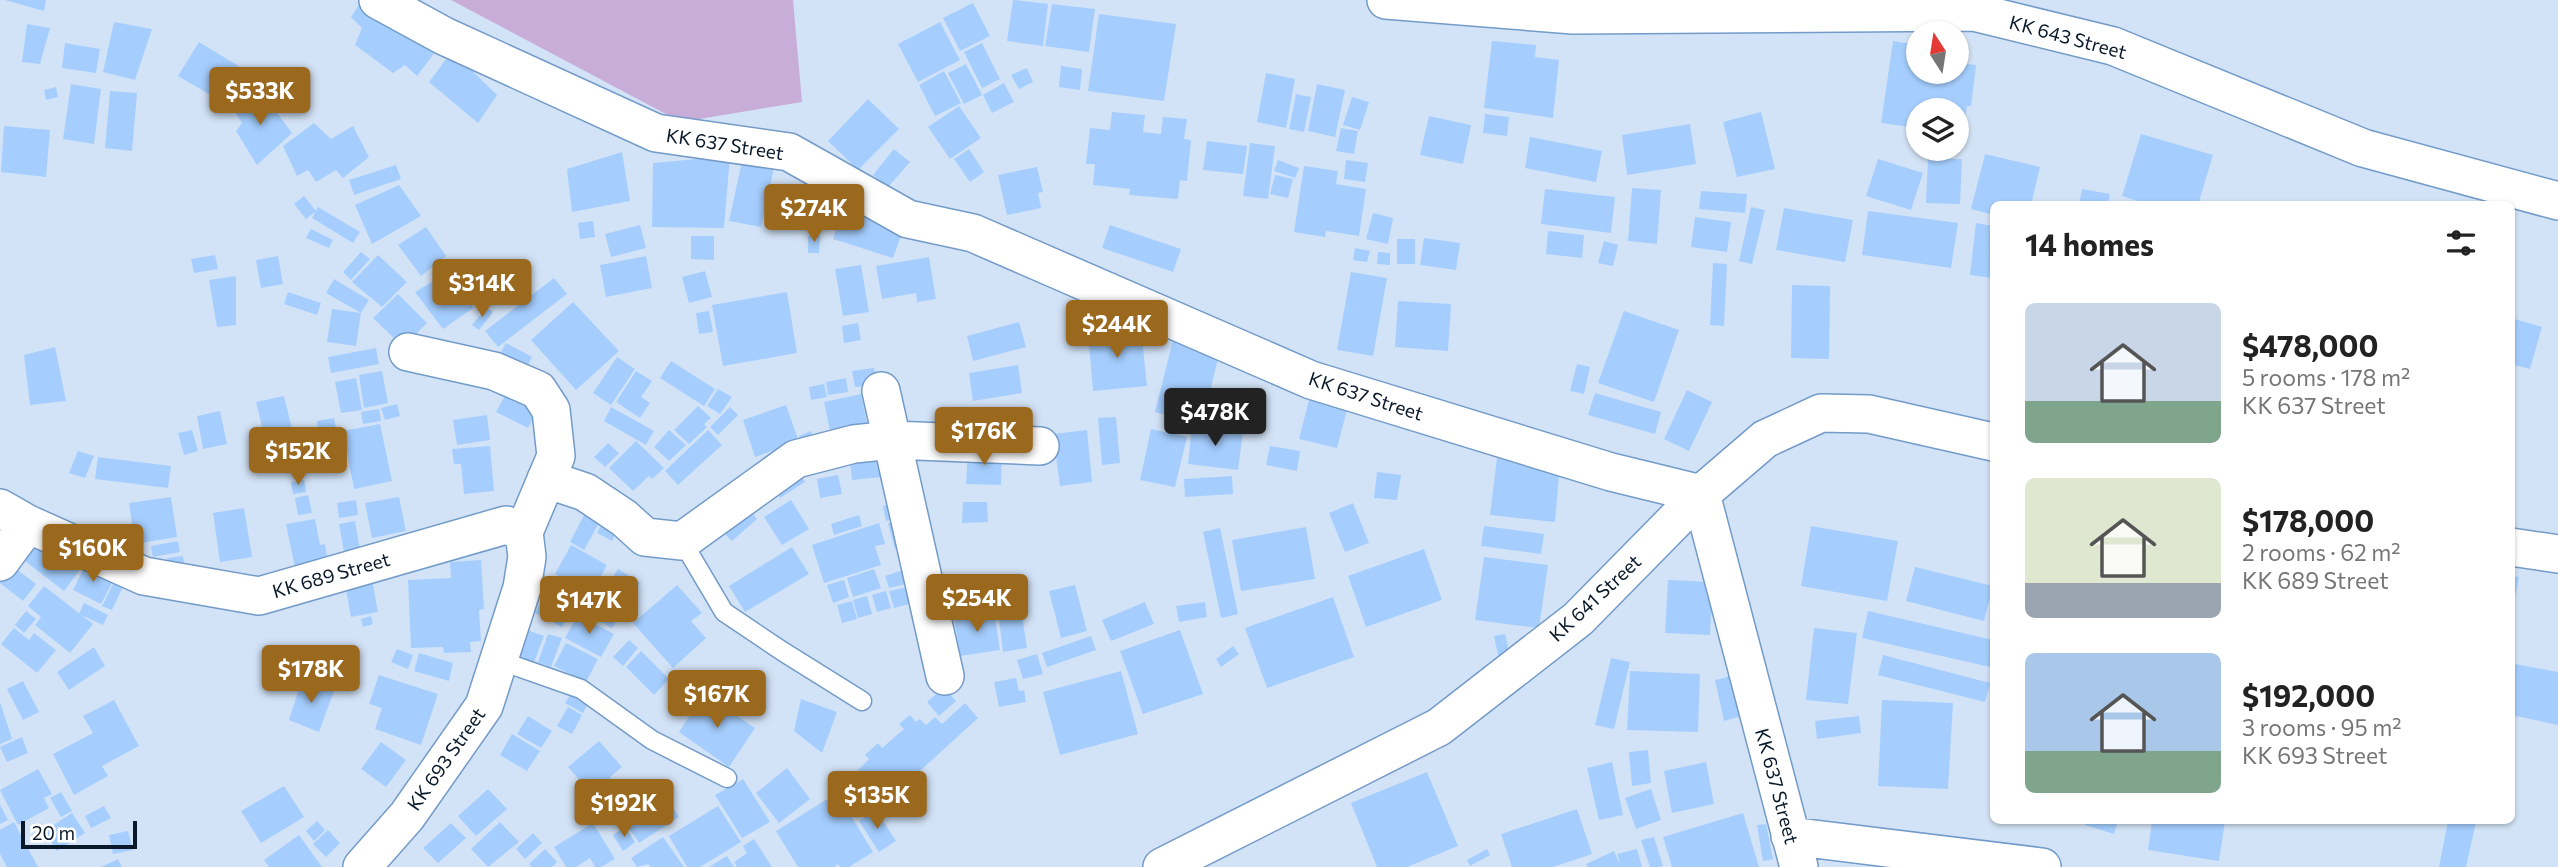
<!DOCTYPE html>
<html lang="en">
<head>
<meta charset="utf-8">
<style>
	:root { --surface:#fff; --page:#f6f6f6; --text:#222; --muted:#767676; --accent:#9b691e }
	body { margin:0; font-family:Commissioner,sans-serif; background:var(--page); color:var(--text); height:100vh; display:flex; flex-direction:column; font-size:26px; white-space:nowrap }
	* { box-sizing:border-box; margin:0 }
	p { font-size:23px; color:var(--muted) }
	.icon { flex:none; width:38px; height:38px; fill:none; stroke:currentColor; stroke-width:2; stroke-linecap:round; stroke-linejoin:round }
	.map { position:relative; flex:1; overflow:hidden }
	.details { position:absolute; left:1990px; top:201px; width:525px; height:623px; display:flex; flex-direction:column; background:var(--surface); border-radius:10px; box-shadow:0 2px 5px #0004 }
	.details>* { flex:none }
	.needle { width:46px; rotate:348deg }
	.controls { position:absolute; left:1906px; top:21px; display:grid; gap:14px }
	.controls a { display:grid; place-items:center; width:63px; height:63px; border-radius:50%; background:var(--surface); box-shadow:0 2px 5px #0004; font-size:35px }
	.scale { position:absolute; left:21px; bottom:18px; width:116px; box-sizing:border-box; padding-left:7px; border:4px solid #09192a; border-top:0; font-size:19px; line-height:24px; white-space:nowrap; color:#09192a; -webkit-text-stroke:5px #fff; paint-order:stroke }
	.price { position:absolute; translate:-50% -60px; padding:0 16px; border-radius:7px; background:var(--accent); color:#fff; font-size:23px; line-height:46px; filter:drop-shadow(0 2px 4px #0008) }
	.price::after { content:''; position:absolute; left:50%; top:42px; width:21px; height:16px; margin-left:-10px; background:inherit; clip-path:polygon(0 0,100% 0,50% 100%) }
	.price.on { background:#222; color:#fff }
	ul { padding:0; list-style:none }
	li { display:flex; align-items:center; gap:21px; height:175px; padding:0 35px }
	li span { display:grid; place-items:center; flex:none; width:196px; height:140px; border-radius:10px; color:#555 }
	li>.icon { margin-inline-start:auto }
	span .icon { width:84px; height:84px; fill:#fffc; stroke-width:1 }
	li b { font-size:30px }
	h2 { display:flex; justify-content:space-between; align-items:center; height:84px; padding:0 35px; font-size:30px }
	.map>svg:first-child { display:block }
</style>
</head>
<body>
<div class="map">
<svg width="2558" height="867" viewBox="0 0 2558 867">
	<rect width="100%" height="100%" fill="#d3e3f7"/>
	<!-- green -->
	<path fill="#c8add9" d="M451,0H793L802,102L681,122Z"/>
	<!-- building -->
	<path fill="#a5cefe" d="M5,0H46L44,11Z
		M362,0L442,43L417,76L405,65L393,73L355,45L362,28L351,17Z
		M1013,0L1048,4L1043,46L1007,41Z
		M973,3L990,36L960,51L943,18Z
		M1052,4L1095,9L1089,52L1045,46Z
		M1099,14L1176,24L1164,101L1088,91Z
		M114,22L152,29L135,80L103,72Z
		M940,22L960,60L918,82L898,44Z
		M27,24L50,28L40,64L22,62Z
		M1492,41L1536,45L1535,57L1559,60L1553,118L1484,108Z
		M1893,41L1918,45V72H1956V63L1976,65L1971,106H1967L1964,126L1956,125V110H1918V128L1881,123Z
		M199,42L240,67L219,100L178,76Z
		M65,43L100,49L96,73L62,68Z
		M982,43L1000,79L982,88L964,52Z
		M452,51L497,95L478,123L429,82Z
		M966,64L982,95L964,104L948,73Z
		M1061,66L1082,69L1080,90L1059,87Z
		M1027,68L1033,82L1019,89L1011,75Z
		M944,71L961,103L935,116L919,85Z
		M1266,73L1295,79L1286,128L1257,122Z
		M1004,83L1014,102L992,113L983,95Z
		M71,84L101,89L94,144L63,139Z
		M1317,84L1345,90L1335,137L1308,131Z
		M56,87L58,97L46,100L44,90Z
		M110,91L137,93L132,151L105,148Z
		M263,94L292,133L257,165L236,131L242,123L232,107Z
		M1296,94L1311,97L1304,132L1289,129Z
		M1352,97L1369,102L1360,130L1343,125Z
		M868,99L899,129L858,170L828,141Z
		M959,106L981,138L950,159L928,127Z
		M1112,112L1145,115L1143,132L1161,134L1163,117L1187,119L1184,139L1191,140L1187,181L1180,180L1178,199L1129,195L1130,189L1093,185L1095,164H1086L1090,128L1110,130Z
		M1761,112L1775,169L1737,177L1723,122Z
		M1485,114L1509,117L1507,136L1483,133Z
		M1429,116L1471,125L1463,164L1420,155Z
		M314,123L331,139L353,126L369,157L343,178L336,170L316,182L308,170L297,176L283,146Z
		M1690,124L1696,164L1627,175L1622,135Z
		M4,126L50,130L46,177L1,172Z
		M1341,128L1358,131L1354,154L1336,151Z
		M2141,134L2213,155L2198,205H2150L2122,196Z
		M1530,137L1602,151L1596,182L1525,168Z
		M1207,141L1247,146L1243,174L1203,170Z
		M1250,143L1275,146L1268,199L1243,196Z
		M894,149L910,162L888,187L873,175Z
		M969,149L984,172L970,182L954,159Z
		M622,152L630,201L572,212L567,169Z
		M1985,154L2040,167L2031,205H1993V215L1971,209Z
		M730,156L724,228L652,227L653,163Z
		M1878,159L1923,173L1911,210L1866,196Z
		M1928,159H1962L1960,204L1926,203Z
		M1278,160L1299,168L1295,178L1274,171Z
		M1346,160L1368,163L1365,182L1344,179Z
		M742,161L774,168L761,227L729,221Z
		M396,165L401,179L354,195L349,180Z
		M1304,166L1338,171L1336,184L1366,189L1359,236L1326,231L1325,237L1294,232Z
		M1037,167L1043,192L1038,193L1041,208L1007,215L998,175Z
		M1275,175L1293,179L1288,198L1270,194Z
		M399,185L421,216L372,244L355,205Z
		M1632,188L1661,190L1657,244L1628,241Z
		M1545,189L1615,197L1611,233L1541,224Z
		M2082,189L2110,194L2108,205H2079Z
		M1701,191L1747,194L1745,213L1699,209Z
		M304,196L316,211L306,219L294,204Z
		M318,207L360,232L353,243L312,218Z
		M823,207L825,216L808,219L806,211Z
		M1751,207L1765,210L1752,264L1739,261Z
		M1784,208L1853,220L1845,262L1776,250Z
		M842,210L903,230L893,258L833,239Z
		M1868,211L1958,223L1951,268L1862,255Z
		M1373,213L1393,218L1388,244L1366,239Z
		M1695,217L1731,222L1727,252L1691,247Z
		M593,221L595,237L580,239L578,223Z
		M1976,223L1993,226V278L1970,275Z
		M640,225L646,248L611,257L605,234Z
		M1110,225L1181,249L1173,272L1102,248Z
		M426,227L446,256L421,276L398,245Z
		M311,229L333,240L329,248L306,238Z
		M1548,231L1584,235L1582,258L1546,254Z
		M691,236H714V260L691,259Z
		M808,236H820L819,253H808Z
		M1424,238L1460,243L1456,270L1420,265Z
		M1397,239H1415V264H1397Z
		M1604,241L1618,245L1613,266L1598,263Z
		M1355,248L1370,251L1367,262L1353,260Z
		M361,252L370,259L351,280L343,272Z
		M1378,252L1390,253V265L1377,264Z
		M215,255L218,269L194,273L191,259Z
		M378,255L407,282L382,307L352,282Z
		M278,256L283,284L261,288L256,260Z
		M646,256L652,288L606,297L600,265Z
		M929,257L936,299L917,302L916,293L882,299L876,266Z
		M1713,263L1727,264L1724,326L1710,325Z
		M861,265L869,312L843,316L835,269Z
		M456,268L473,308L443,329L415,292Z
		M705,271L712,297L689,303L682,277Z
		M1351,272L1387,278L1373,356L1337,350Z
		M236,276V325L217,327L209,280Z
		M554,278L567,294L498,347L485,331Z
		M334,279L369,300L361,313L356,346L327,342L332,309L361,313L326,293Z
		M1792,285L1830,286L1829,359L1791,358Z
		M288,292L321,303L317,315L284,304Z
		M787,292L797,353L723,366L712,305Z
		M398,294L427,323L403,347L373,318Z
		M1398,301L1451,304L1448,351L1395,347Z
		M573,302L619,351L576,390L531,340Z
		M486,308L493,312L479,330L472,325Z
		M709,311L713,332L699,334L696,313Z
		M1624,311L1679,330L1654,402L1598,383Z
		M2511,318L2542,327L2530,369L2511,364Z
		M1019,322L1026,347L973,361L967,336Z
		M858,323L861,340L844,343L842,326Z
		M1141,329L1147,386L1093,391L1088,333Z
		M1174,336L1221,347L1202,423L1155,412Z
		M506,343L532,357L524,373L497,359Z
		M55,347L66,401L30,405L24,355Z
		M376,348L379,364L331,373L328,357Z
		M617,357L635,369L611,405L593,393Z
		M671,361L715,389L704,406L660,378Z
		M1577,364L1590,367L1584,394L1570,391Z
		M1018,365L1022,393L973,401L969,373Z
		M874,368L877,384L855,387L852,371Z
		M382,371L388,403L364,408L359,375Z
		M636,371L652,381L641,397L650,403L640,418L616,402Z
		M356,378L362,410L341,413L335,382Z
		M846,378L848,392L828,395L826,382Z
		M824,384L827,397L811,400L809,387Z
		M509,388L541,404L528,428L496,412Z
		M718,389L732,397L720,414L707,406Z
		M1687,390L1712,402L1689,451L1664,439Z
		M1311,392L1349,402L1337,448L1299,439Z
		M1595,393L1661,412L1655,434L1588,415Z
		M861,394L870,438L833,445L824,402Z
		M284,396L294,437L266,443L256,402Z
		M397,404L400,416L385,420L381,408Z
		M786,405L799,442L755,457L743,420Z
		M698,406L711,418L704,424L707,427L689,444L674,430Z
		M611,407L654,431L646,445L604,421Z
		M730,407L738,415L718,435L710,427Z
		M379,409L381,421L363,424L361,412Z
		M220,411L227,444L203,449L197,416Z
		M487,415L490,440L457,445L453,420Z
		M1116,417L1120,463L1102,465L1098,418Z
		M334,418L337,434L319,438L317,421Z
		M380,424L392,481L354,489L343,431Z
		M1192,426L1243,432L1238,470L1188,464Z
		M1151,429L1187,437L1175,487L1140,480Z
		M192,430L198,451L184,455L178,433Z
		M669,430L686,445L669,461L654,447Z
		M708,430L722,445L678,485L665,471Z
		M1087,430L1092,482L1060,486L1053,434Z
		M811,431L817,448L805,452L799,436Z
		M335,437L340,458L324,461L320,441Z
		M636,441L664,468L652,479L649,476L633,491L609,468Z
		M608,443L619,453L605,467L594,457Z
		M490,446L494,491L464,494L461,464H454L452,449Z
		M889,446L892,476L852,480L849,451Z
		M1270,446L1300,451L1297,471L1266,465Z
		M968,449L1002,451L1001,485L966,484Z
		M78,451L94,456L85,478L69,473Z
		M98,457L171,466L168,488L95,479Z
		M1497,458L1560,464L1555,522L1490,515Z
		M797,469L805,482L780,498L772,485Z
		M1377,472L1401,475L1397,500L1374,498Z
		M838,475L842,494L820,498L817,479Z
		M1232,476L1233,494L1185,497L1184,479Z
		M304,480L306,492L293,494L291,482Z
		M308,495L312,513L298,515L295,498Z
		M171,497L177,537L135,544L129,503Z
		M399,497L406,531L372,538L365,503Z
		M356,500L358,515L339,518L337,503Z
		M791,500L809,529L782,545L764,517Z
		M899,502L903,516L886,521L883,506Z
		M963,502H987L988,522L962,523Z
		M1353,503L1369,543L1345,552L1329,513Z
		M747,507L757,519L732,541L721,530Z
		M244,508L252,557L220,562L213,513Z
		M584,515L599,523L584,550L570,542Z
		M859,515L862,526L834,535L831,524Z
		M606,516L622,524L612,541L597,533Z
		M315,519L320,545L325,544L328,563L295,568L286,524Z
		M903,520L910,545L895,549L888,523Z
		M355,521L362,561L346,563L339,524Z
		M879,523L885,544L875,546L881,565L824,583L812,545Z
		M1484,526L1544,534L1541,554L1481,546Z
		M1811,526L1898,541L1887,601L1801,586Z
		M1306,527L1315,579L1241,591L1232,540Z
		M1220,528L1238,614L1221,618L1203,532Z
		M39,534L82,567L64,591L21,558Z
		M178,541L180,552L153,557L151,546Z
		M571,545L607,565L592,593L555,574Z
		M792,547L809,574L745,612L729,586Z
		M1424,549L1442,600L1366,627L1348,576Z
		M183,556L185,570L170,572L167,558Z
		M1484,557L1548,565L1539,628L1475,620Z
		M481,560L484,609L479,610L481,641L470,642L471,652L444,653L443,647L411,648L408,580L451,578L450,562Z
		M10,564L36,584L23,601L0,583V577Z
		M86,564L114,579L101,604L73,590Z
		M1915,567L1993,586L1984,621L1906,601Z
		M618,569L640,583L619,615L597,602Z
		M874,569L881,588L853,597L847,578Z
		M903,570L906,584L889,588L885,576Z
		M371,574L378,612L351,617L344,579Z
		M117,576L126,580L112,610L102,606Z
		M2511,576L2519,577L2512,611H2511Z
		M844,580L849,597L833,603L827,585Z
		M1668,580L1713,582L1710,635L1665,633Z
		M677,585L702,613L691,621L706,638L673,668L633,623Z
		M1075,585L1087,631L1061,638L1049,591Z
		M44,586L93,624L70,653L35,625L41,617L28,606Z
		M549,587L576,601L562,627L535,613Z
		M909,587L913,603L894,608L889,591Z
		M886,591L891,608L877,612L872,595Z
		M867,596L872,614L858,618L853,600Z
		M1333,597L1354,657L1267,688L1245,628Z
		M852,601L857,619L842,623L837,605Z
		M1145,602L1154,624L1111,641L1102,620Z
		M1205,602L1207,617L1179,622L1176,606Z
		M84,603L108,615L103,625L79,614Z
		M595,603L619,617L612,628L588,614Z
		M26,611L36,619L24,633L15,625Z
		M994,611L1000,650L960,656L954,617Z
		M1868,611L1993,640L1990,667L1862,638Z
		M578,615L614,634L601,657L565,638Z
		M1022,615L1027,648L1003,652L999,619Z
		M371,616L373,624L363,627L361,619Z
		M14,628L29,640L34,633L56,650L37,673L1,644Z
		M1814,628L1857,633L1848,704L1806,700Z
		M527,630L544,636L534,662L517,656Z
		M1180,630L1203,694L1143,714L1120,651Z
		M548,634L562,638L551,667L538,662Z
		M1505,634L1510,657L1499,659L1494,636Z
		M1091,636L1096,650L1047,667L1042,653Z
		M629,640L638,648L623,666L613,657Z
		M566,643L598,659L586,682L554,666Z
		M1233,646L1239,654L1221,667L1216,659Z
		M94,647L105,666L69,690L57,672Z
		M397,649L413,655L408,669L391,662Z
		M641,651L669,679L654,695L626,667Z
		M419,653L453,663L449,681L414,671Z
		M1037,654L1043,674L1023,679L1017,660Z
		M303,655L344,670L337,688L297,673Z
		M1883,655L1990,683L1985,702L1878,675Z
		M1611,658L1630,662L1614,729L1595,725Z
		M2515,664L2558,672V725L2511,715V683Z
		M1121,671L1138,734L1060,755L1043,692Z
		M1630,671L1700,674L1698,732L1627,730Z
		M1739,674L1749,714L1724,721L1715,680Z
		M379,675L438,694L421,745L375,729L382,708L369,704Z
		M1016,678L1019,691L1024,690L1026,702L999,707L994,682Z
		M302,679L334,691L319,732L289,720Z
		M23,681L39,712L23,720L7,689Z
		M944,687L956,701L939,716L927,702Z
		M573,690L590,699L583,713L565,703Z
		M704,694L755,728L729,767L679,732Z
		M801,699L837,712L822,753L794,731Z
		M114,700L139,746L102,766L108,776L74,795L53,754L93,733L83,716Z
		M1882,700L1953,703L1948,789L1878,786Z
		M0,702L12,739L0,744Z
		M965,703L978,718L887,801L858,770L869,759L865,755L878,743L882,748L904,729L899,724L910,715L916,722L920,719L926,725L935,717L942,724Z
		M568,707L582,715L572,734L557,726Z
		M528,716L552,731L541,748L517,734Z
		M1859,716L1861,733L1817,739L1815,721Z
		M512,734L540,751L527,771L500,755Z
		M22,737L28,753L7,762L0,747Z
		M599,741L622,767L610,777L614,783L595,798L568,767Z
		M381,742L406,760L386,787L361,769Z
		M1648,750L1651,783L1632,786L1629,752Z
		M1612,762L1623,815L1599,820L1587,768Z
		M1706,762L1714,804L1672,813L1664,771Z
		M787,768L810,799L779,823L756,793Z
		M38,769L52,794L44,798L49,808L18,825L0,790Z
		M1427,772L1458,846L1407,867H1377L1351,803Z
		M743,779L770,822L742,838L715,795Z
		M639,785L650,800L614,825L603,810Z
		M284,786L304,817L261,843L241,811Z
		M488,789L507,809L476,836L458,816Z
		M865,789L875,806L857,818L846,801Z
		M1651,789L1661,820L1636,829L1625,798Z
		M61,792L72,811L61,817L50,798Z
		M837,793L873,852L849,867H840L838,864L834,867H798L776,831Z
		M667,799L679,817L639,843L627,825Z
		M0,805L8,820L0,824Z
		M104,806L111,818L91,828L85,816Z
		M718,806L741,842L700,867H687L669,836Z
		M593,808L599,815L587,823L582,815Z
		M1577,809L1592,854L1553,867H1512L1501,834Z
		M876,810L896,841L879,852L859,821Z
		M72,813L85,833L57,851L44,831Z
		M1743,813L1759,867H1672L1663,837Z
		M317,821L325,830L314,841L306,831Z
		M2087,821H2118L2114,834L2085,825Z
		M2152,821H2225L2219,861L2148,850Z
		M2448,821L2476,822L2466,867H2439Z
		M14,822L38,867H7L0,854V830Z
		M500,822L519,842L488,867L471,849Z
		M451,823L466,838L438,863L423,848Z
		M593,823L615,859L601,867H595L590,858L576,867H566L554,847Z
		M1766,824L1773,859L1763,861L1757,825Z
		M625,827L635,842L623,851L613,835Z
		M328,830L340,843L326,857L313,844Z
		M128,831L133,850L113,854L109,835Z
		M533,833L542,843L525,859L516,849Z
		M299,835L322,867H269L264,860Z
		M663,837L684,867H651L648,864L637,867L631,858Z
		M1654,837L1663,866L1658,867H1650L1641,840Z
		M754,839L772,867H737L734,862L747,853L743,846Z
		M545,849L557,862L552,867H532L529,864Z
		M1487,849L1490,855L1470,866L1467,860Z
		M1637,849L1642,867H1621L1617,854Z
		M1614,851L1621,867H1588L1586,864Z
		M727,856L734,867H709Z
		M118,859L122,867H101Z"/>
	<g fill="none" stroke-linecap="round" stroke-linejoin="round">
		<defs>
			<path id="service" d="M682,541L724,612L782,651L862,701
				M498,660L581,689L652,740L727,778"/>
			<path id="minor" d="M378,0L444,36L656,133L789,152L908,219L973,233L1311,380L1611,472L1701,494L1799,867
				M1386,0L1573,15L1974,12L2113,46L2363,148L2558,201
				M408,352L494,371L538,390L551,410L556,456L524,532
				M881,391L945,676
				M546,479L585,492L624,518L645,537L682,541L796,459L854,444L892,440L1040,446
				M0,508L28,524L144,576L259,596L506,525L524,532L527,557L522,588L484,706L407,816L362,867
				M2511,547L2558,554
				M0,562L28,524
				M1790,836L2042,867
				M1162,867L1439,727L1578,619L1701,494L1765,439L1821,413L1869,414L1993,442"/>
		</defs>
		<!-- service casing -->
		<use href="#service" stroke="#739bc8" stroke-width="21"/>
		<!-- minor casing -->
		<use href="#minor" stroke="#739bc8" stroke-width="40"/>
		<!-- service -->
		<use href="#service" stroke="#fff" stroke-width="18"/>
		<!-- minor -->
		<use href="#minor" stroke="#fff" stroke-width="37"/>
	</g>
	<g text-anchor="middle" stroke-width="6" stroke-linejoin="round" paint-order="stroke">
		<!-- street labels -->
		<g font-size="19" fill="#09192a" stroke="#fff">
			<text transform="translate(2068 37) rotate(15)" y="7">KK 643 Street</text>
			<text transform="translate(725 144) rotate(9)" y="7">KK 637 Street</text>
			<text transform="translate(1366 396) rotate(18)" y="7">KK 637 Street</text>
			<text transform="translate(331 575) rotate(-16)" y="7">KK 689 Street</text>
			<text transform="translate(1595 598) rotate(-43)" y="7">KK 641 Street</text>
			<text transform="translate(446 759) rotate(-55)" y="7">KK 693 Street</text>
			<text transform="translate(1777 786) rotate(75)" y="7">KK 637 Street</text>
		</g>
	</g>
</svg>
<div class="controls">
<a><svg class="needle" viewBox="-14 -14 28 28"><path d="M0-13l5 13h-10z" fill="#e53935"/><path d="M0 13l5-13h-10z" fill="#767676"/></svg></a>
<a><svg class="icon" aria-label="layers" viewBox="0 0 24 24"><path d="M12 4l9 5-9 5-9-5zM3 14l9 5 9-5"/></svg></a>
</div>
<div class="scale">20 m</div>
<b class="price" style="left:260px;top:127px">$533K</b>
<b class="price" style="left:814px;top:244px">$274K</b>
<b class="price" style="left:482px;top:319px">$314K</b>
<b class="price" style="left:1117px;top:360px">$244K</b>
<b class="price on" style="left:1215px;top:448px">$478K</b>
<b class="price" style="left:984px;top:467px">$176K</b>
<b class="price" style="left:298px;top:487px">$152K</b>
<b class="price" style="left:93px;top:584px">$160K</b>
<b class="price" style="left:977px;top:634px">$254K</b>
<b class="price" style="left:589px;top:636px">$147K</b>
<b class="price" style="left:311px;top:705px">$178K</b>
<b class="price" style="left:717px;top:730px">$167K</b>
<b class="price" style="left:877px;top:831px">$135K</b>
<b class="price" style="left:624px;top:839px">$192K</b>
<section class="details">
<h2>14 homes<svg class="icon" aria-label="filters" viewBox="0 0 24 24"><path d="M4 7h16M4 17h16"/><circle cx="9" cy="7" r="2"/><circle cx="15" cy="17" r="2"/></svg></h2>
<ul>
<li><span style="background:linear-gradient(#c9d6e8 70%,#7fa58c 0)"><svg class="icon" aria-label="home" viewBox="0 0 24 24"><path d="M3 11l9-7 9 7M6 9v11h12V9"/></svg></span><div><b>$478,000</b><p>5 rooms · 178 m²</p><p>KK 637 Street</p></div></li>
<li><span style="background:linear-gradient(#dfe7d0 75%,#9aa5b1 0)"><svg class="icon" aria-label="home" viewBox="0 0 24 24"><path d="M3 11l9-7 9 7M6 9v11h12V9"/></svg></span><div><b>$178,000</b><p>2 rooms · 62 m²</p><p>KK 689 Street</p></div></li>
<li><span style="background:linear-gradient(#a9c7e8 70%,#7fa58c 0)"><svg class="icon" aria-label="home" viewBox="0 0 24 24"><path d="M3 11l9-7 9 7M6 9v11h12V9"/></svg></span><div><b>$192,000</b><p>3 rooms · 95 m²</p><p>KK 693 Street</p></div></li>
</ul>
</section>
</div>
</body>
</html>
